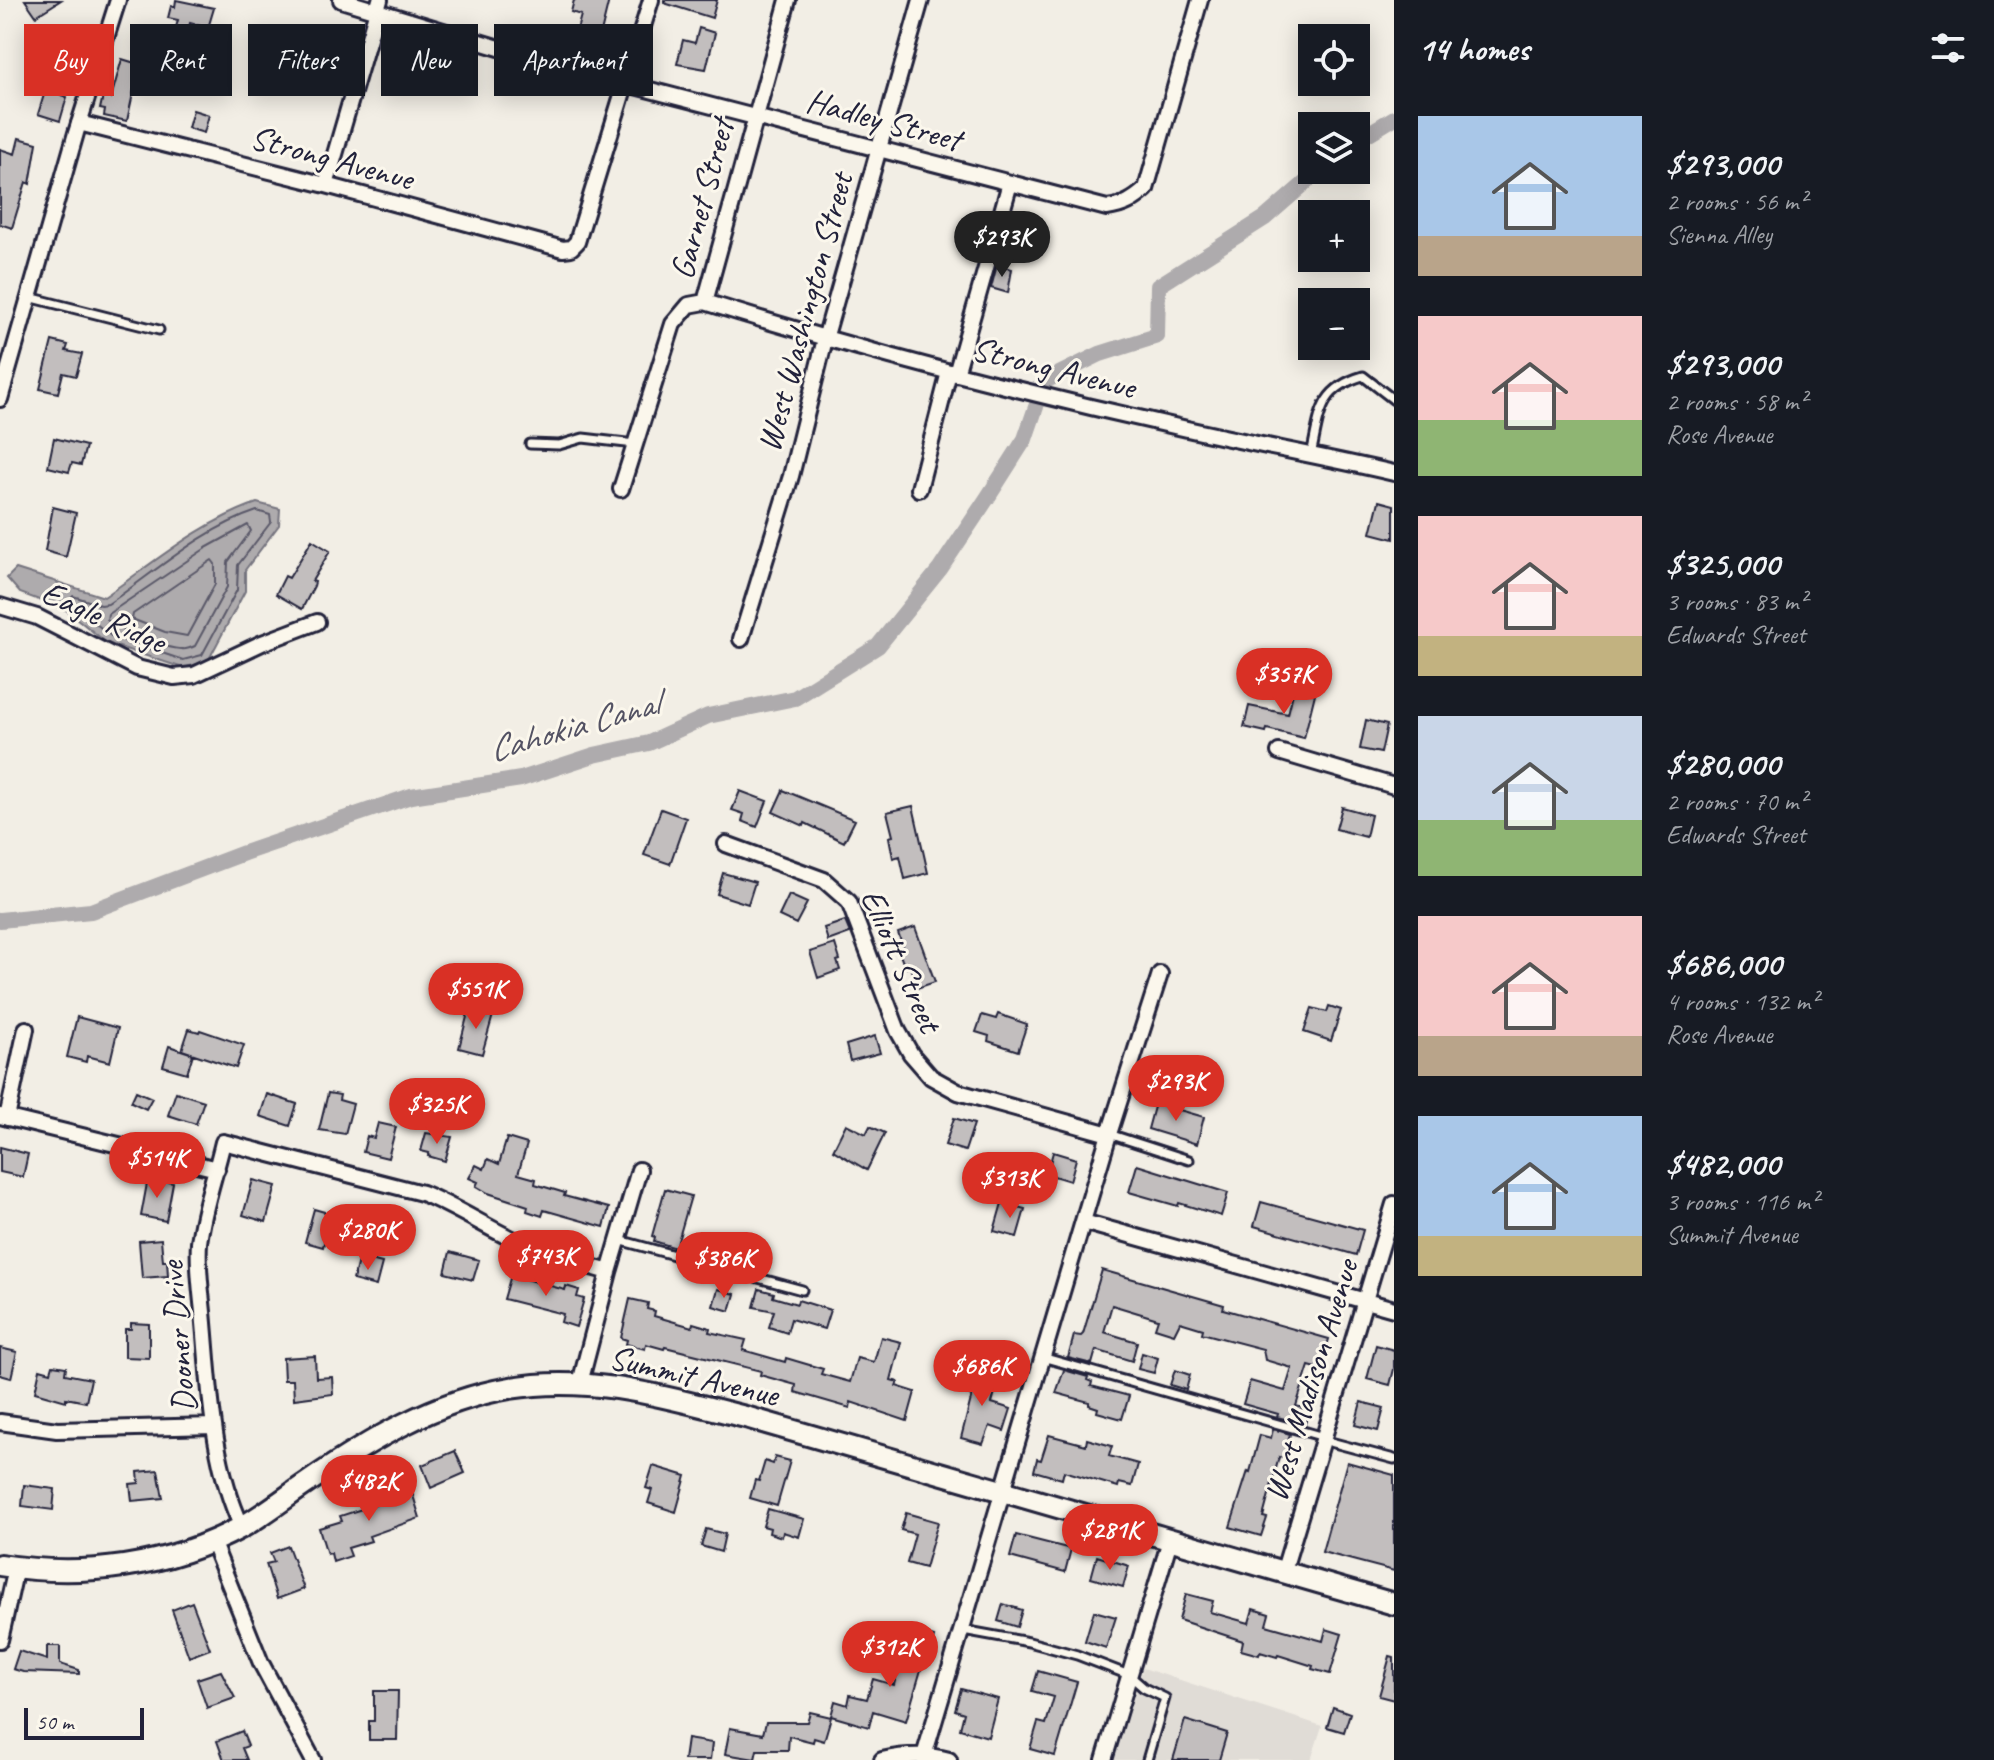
<!DOCTYPE html>
<html lang="en">
<head>
<meta charset="utf-8">
<style>
	:root { --surface:#171b24; --page:#242831; --text:#f1f3f6; --muted:#9ea1a6; --accent:#d93025 }
	body { margin:0; font-family:Caveat,sans-serif; background:var(--page); color:var(--text); height:100vh; display:flex; flex-direction:column; font-size:30px; white-space:nowrap }
	* { box-sizing:border-box; margin:0 }
	p { font-size:26px; color:var(--muted) }
	.icon { flex:none; width:44px; height:44px; fill:none; stroke:currentColor; stroke-width:2; stroke-linecap:round; stroke-linejoin:round }
	.map { position:relative; flex:1; overflow:hidden }
	.sheet { display:flex; flex-direction:column; background:var(--surface); width:600px }
	.sheet>* { flex:none }
	.guide { position:absolute; left:24px; top:24px; width:760px; height:72px; display:flex; gap:16px }
	.buttons { position:absolute; left:1298px; top:24px; display:grid; gap:16px }
	.buttons a { display:grid; place-items:center; width:72px; height:72px; border-radius:0px; background:var(--surface); box-shadow:0 4px 20px #0003; font-size:40px }
	.scale { position:absolute; left:24px; bottom:20px; width:120px; box-sizing:border-box; padding-left:8px; border:4px solid #22223b; border-top:0; font-size:22px; line-height:28px; white-space:nowrap; color:#22223b; -webkit-text-stroke:6px #fbf7ec; paint-order:stroke }
	.price { position:absolute; translate:-50% -68px; padding:0 18px; border-radius:28px; background:var(--accent); color:#fff; font-size:26px; line-height:52px; filter:drop-shadow(0 2px 4px #0008) }
	.price::after { content:''; position:absolute; left:50%; top:48px; width:24px; height:18px; margin-left:-12px; background:inherit; clip-path:polygon(0 0,100% 0,50% 100%) }
	.price.active { background:#222; color:#fff }
	ul { padding:0; list-style:none }
	li { display:flex; align-items:center; gap:24px; height:200px; padding:0 24px }
	li span { display:grid; place-items:center; flex:none; width:224px; height:160px; border-radius:0px; color:#555 }
	li>.icon { margin-inline-start:auto }
	span .icon { width:96px; height:96px; fill:#fffc; stroke-width:1 }
	li b { font-size:34px }
	h2 { display:flex; justify-content:space-between; align-items:center; height:96px; padding:0 24px; font-size:34px }
	.tag { padding:0 28px; border-radius:0px; background:var(--surface); box-shadow:0 4px 20px #0003; font-size:28px; line-height:72px }
	.tag.active { background:var(--accent); color:#fff }
	main { display:flex; flex:1; min-height:0 }
	.map>svg:first-child { display:block }
</style>
</head>
<body>
<main>
<div class="map">
<svg width="1394" height="1760" viewBox="0 0 1394 1760">
	<rect width="100%" height="100%" fill="#f2eee5"/>
	<filter id="ink" filterUnits="userSpaceOnUse"><feTurbulence type="fractalNoise" baseFrequency=".0125" numOctaves="2"/><feDisplacementMap in="SourceGraphic" scale="16" xChannelSelector="R" yChannelSelector="G"/><feConvolveMatrix kernelMatrix="1 2 1 2 8 2 1 2 1" color-interpolation-filters="sRGB"/></filter>
	<g filter="url(#ink)">
		<!-- built -->
		<path fill="#e0dcd6" d="M1143,1668L1322,1726L1311,1760H1114Z"/>
		<!-- water -->
		<path fill="#aeabad" stroke="#76747f" stroke-width="2" d="M257,503L280,509L279,525L245,570V591L208,661L183,668L107,643L66,610L20,593L7,578L16,569L104,597C152,564 201,522 257,503Z"/>
		<g fill="none" stroke-linecap="round" stroke-linejoin="round">
			<!-- shore -->
			<path stroke="#5a5969" stroke-width="2" d="M257,511L270,515L271,522L238,565L237,590L202,655L183,660L111,636L69,602L73,596L101,605L108,604C155,572 202,529 257,511Z
				M248,525L251,531L228,562L227,587L195,646C193,647 185,650 182,649C165,649 121,631 107,620L108,614L206,548Z
				M212,560L215,564V584L187,636L165,632L132,619L133,614Z"/>
			<!-- canal -->
			<path stroke="#aeabad" stroke-width="16" d="M1356,141L1394,118
				M1045,381L1100,354L1157,336L1158,286L1265,218L1320,170
				M0,920L91,911L244,853L411,796L521,779L594,755L649,743L708,716L795,698L878,646L940,569L988,497L1025,439L1036,407"/>
		</g>
		<!-- building -->
		<path fill="#c2bebe" stroke="#22223b" stroke-width="2" d="M25,0H61L36,16Z
			M176,0L214,8L208,28L190,23L183,50L222,63L217,76L214,74L211,84L190,76L192,72L166,64L178,20L168,18L171,6L175,7Z
			M574,0H609L597,49L574,41L581,15L571,12Z
			M664,0H717L712,18L664,3Z
			M699,28L715,33L706,69L677,64L683,40L695,43Z
			M38,36L74,45L61,95L67,97L60,121L38,114L48,82L42,80L46,60L33,56Z
			M122,59L145,66L138,90L134,89L127,121L104,116L105,110L100,109L103,96L111,98Z
			M193,110L209,115L204,133L188,128Z
			M19,138L37,143L30,184L26,182L12,228L0,224V149L15,154Z
			M997,265L1012,269L1008,293L991,288Z
			M52,341L68,345L66,351L82,354L76,376L63,373L58,393L40,389Z
			M54,438L86,446L81,465L72,463L69,472L48,467Z
			M1379,501L1394,505V539L1371,533Z
			M53,507L76,513L66,557L45,551Z
			M312,540L330,551L312,581L315,582L314,586L302,609L276,594L285,576L289,578Z
			M1294,689L1315,694L1304,738L1267,729L1266,732L1244,727L1249,706L1288,714Z
			M1366,720L1387,725L1381,753L1360,749Z
			M783,790L855,820L844,842L805,823L804,826L773,812Z
			M740,791L767,801L757,827L742,821L744,814L732,810Z
			M913,806L928,873L905,879L900,856L893,858L889,837L893,836L887,812Z
			M1342,807L1371,815L1366,837L1336,829Z
			M661,809L686,818L670,864L644,855Z
			M723,873L755,882L748,904L717,894Z
			M789,895L807,903L796,924L779,916Z
			M845,921L850,933L828,941L824,928Z
			M915,927L935,982L917,988L910,967L905,968L899,952L904,950L898,933Z
			M835,944L840,960L837,961L840,970L818,978L810,952Z
			M1329,1006L1341,1010L1331,1041L1304,1032L1312,1008L1327,1012Z
			M469,1009L493,1015L482,1054L459,1048Z
			M998,1014L1027,1024L1018,1051L988,1041L989,1036L976,1032L982,1015L996,1019Z
			M77,1017L118,1028L110,1062L87,1056L86,1062L67,1057Z
			M189,1029L199,1032L200,1030L244,1045L236,1068L182,1050Z
			M875,1036L880,1053L850,1061L846,1045Z
			M169,1046L193,1054L187,1073L163,1066Z
			M136,1091L152,1098L146,1109L131,1102Z
			M176,1092L204,1101L196,1124L168,1115Z
			M328,1093L340,1095L339,1100L353,1104L345,1134L319,1130Z
			M267,1094L297,1104L290,1126L260,1116Z
			M1155,1103L1204,1117L1197,1144L1148,1129Z
			M954,1118L974,1124L965,1151L945,1145Z
			M378,1123L396,1127L388,1158L363,1152L367,1136L374,1138Z
			M846,1124L866,1134L870,1126L885,1133L867,1170L833,1150Z
			M426,1133L452,1137L445,1161L428,1156L429,1153L421,1151Z
			M507,1138L527,1144L518,1174L536,1179L535,1184L565,1193L564,1196L609,1208L604,1227L544,1210L542,1216L527,1211L528,1206L488,1193L476,1186L478,1182L469,1178L476,1165L484,1169L488,1159L499,1164Z
			M0,1147L28,1154L23,1177L0,1172Z
			M1053,1152L1076,1159L1070,1181L1047,1174Z
			M1137,1165L1228,1193L1221,1216L1179,1203L1178,1206L1129,1192Z
			M148,1178L173,1183L166,1221L141,1216Z
			M253,1180L276,1186L266,1222L243,1215Z
			M665,1189L691,1196L676,1248L654,1241L655,1237L652,1236Z
			M1261,1202L1363,1230L1356,1255L1254,1226Z
			M1002,1203L1025,1209L1017,1237L994,1231Z
			M314,1209L342,1217L336,1238L326,1235L323,1247L305,1242Z
			M713,1235L735,1241L730,1261L707,1254Z
			M161,1239L163,1261H167L168,1276L142,1278L139,1241Z
			M450,1252L479,1260L473,1280L445,1273Z
			M359,1257L382,1263L376,1286L353,1280Z
			M1102,1270L1224,1305L1223,1309L1237,1313L1329,1339L1320,1369L1309,1366L1296,1406L1309,1410L1305,1424L1277,1417L1278,1414L1243,1404L1250,1381L1285,1391L1292,1368L1265,1360L1263,1349L1202,1333L1203,1329L1180,1322L1174,1334L1155,1328L1158,1319L1112,1305L1104,1332L1137,1342L1132,1361L1096,1350L1092,1364L1068,1358L1074,1335L1081,1336L1083,1334Z
			M511,1275L565,1290L566,1286L579,1290L577,1297L584,1299L576,1327L561,1322L563,1314L504,1299Z
			M718,1289L735,1294L730,1311L713,1306Z
			M759,1289L774,1293L773,1297L797,1304L798,1300L830,1310L824,1329L791,1319L787,1333L769,1327L774,1311L754,1307Z
			M630,1299L648,1303L647,1309L655,1311L654,1316L692,1327L693,1323L710,1328L709,1332L746,1340L743,1350L785,1362L786,1358L823,1369L821,1374L850,1382L857,1358L874,1362L881,1337L901,1342L891,1380L898,1382L896,1386L915,1392L907,1421L851,1402L850,1408L795,1392L796,1385L760,1375L761,1371L665,1347L664,1349L646,1344L645,1349L626,1344L627,1340L621,1338Z
			M131,1323L149,1324V1358L125,1357V1329H131Z
			M1376,1345L1394,1350V1369L1390,1385L1367,1379Z
			M0,1348L17,1352L11,1378L0,1375Z
			M1142,1353L1158,1358L1154,1373L1138,1369Z
			M315,1356L316,1378L332,1377L333,1394L294,1399L293,1380H284L283,1358Z
			M53,1365L66,1367L65,1374L91,1379L86,1402L66,1398V1401L35,1392L40,1369L51,1372Z
			M1064,1370L1088,1377L1087,1380L1092,1382L1091,1386L1129,1396L1122,1419L1097,1412L1098,1408L1089,1405V1402L1056,1393Z
			M1175,1370L1190,1375L1186,1390L1170,1385Z
			M962,1372L998,1382L992,1403L1011,1409L1004,1431L990,1426L983,1444L961,1438L972,1395H968L969,1392L957,1389Z
			M1361,1402L1384,1408L1378,1431L1355,1425Z
			M1273,1429L1290,1434L1284,1458L1279,1457L1263,1517L1267,1518L1261,1536L1230,1527L1248,1471L1250,1472L1260,1435L1271,1438Z
			M1049,1435L1086,1445L1087,1439L1112,1446L1109,1456L1138,1464L1132,1486L1119,1483L1118,1487L1064,1471L1062,1479L1034,1471L1037,1459L1041,1460Z
			M455,1451L465,1473L431,1488L422,1465Z
			M775,1457L790,1461L777,1506L750,1498L755,1480L759,1481L765,1461L773,1464Z
			M1347,1462L1394,1475V1571L1322,1552Z
			M653,1466L686,1476L676,1512L648,1503L652,1490L646,1488Z
			M158,1470L163,1498L132,1501L130,1484L139,1483L138,1472Z
			M24,1485L55,1489L53,1510L22,1506Z
			M393,1489L394,1494L411,1489L420,1518L369,1536L371,1541L348,1548L351,1556L333,1562L331,1553L327,1554L319,1528L342,1521L340,1516L377,1504L374,1496Z
			M768,1509L804,1519L799,1537L783,1532L782,1537L769,1533L770,1528L763,1526Z
			M906,1513L938,1522L925,1568L907,1563L915,1534L901,1530Z
			M706,1529L725,1534L721,1552L701,1546Z
			M1016,1535L1071,1549L1065,1572L1010,1557Z
			M288,1546L304,1589L277,1599L266,1564L274,1562L270,1553Z
			M1097,1556L1129,1566L1123,1587L1091,1578Z
			M1186,1594L1213,1601L1210,1612L1249,1623L1253,1609L1269,1614L1266,1625L1323,1641L1326,1629L1342,1634L1330,1674L1312,1669L1313,1666L1278,1655L1277,1657L1260,1652L1259,1655L1241,1650L1243,1641L1179,1620Z
			M192,1602L210,1649L189,1657L172,1610Z
			M1003,1604L1022,1610L1017,1627L998,1621Z
			M1094,1611L1116,1617L1106,1648L1085,1641Z
			M913,1631L934,1637L928,1657L925,1656L906,1721L873,1711L869,1727L831,1716L835,1701L848,1705L850,1695L867,1699L873,1679L894,1685L898,1669L902,1670Z
			M47,1646H60V1664L79,1670V1674L23,1672L13,1669L19,1651L47,1660Z
			M1390,1656L1394,1657V1700L1379,1696Z
			M221,1671L235,1698L207,1708L197,1679Z
			M1038,1671L1077,1682L1055,1756L1030,1749L1038,1722L1046,1724L1054,1697L1032,1691Z
			M961,1689L998,1699L988,1737L960,1729L964,1713L955,1710Z
			M374,1691H398L397,1740H369V1721H374Z
			M1333,1707L1350,1713L1344,1732L1327,1727Z
			M810,1712L831,1717L824,1741L814,1738L813,1742L789,1736L788,1750H757L755,1759L725,1754L730,1728L763,1734L766,1722H807Z
			M1185,1720L1227,1733L1219,1760H1173Z
			M242,1731L248,1746L242,1748L247,1760H224L217,1741Z
			M687,1739L712,1743L710,1760H684Z"/>
		<g fill="none" stroke-linecap="round" stroke-linejoin="round">
			<defs>
				<path id="lane" d="M29,297L159,330
					M530,444L559,445L583,438L635,444
					M1311,455C1320,416 1318,389 1363,376L1394,400
					M1128,1075L1187,1092
					M1109,1134L1189,1160
					M619,1240L802,1290
					M1042,1357L1324,1437
					M1323,1440L1394,1459
					M963,1630L1029,1642L1077,1655L1129,1675L1144,1688L1165,1698L1147,1760"/>
				<path id="street" d="M341,0L565,68L1107,208C1124,206 1134,200 1146,189L1200,0
					M79,123L326,185L563,249L571,248L577,242L651,0
					M326,185L380,0
					M705,302C859,350 1016,391 1174,426C1247,443 1321,456 1394,473
					M956,374L1010,183
					M0,399L76,133L118,0
					M621,489L673,324L689,305L705,302L788,0
					M919,489L949,372
					M0,606L37,617L137,668L174,677L194,675L262,643L317,622
					M741,639L791,476L825,339L921,0
					M1279,752L1394,786
					M726,844L824,880L849,902L898,1031L911,1054L931,1077L958,1092L1109,1134
					M0,1116L217,1169
					M7,1118L26,1029
					M1083,1222L1394,1309
					M580,1383L609,1272L639,1170
					M0,1422L57,1430L214,1426
					M242,1527C212,1463 210,1391 204,1323C202,1297 197,1269 199,1243C203,1209 215,1176 223,1142L422,1193C456,1207 486,1227 518,1242C547,1256 579,1263 609,1272
					M212,1541L261,1663L313,1760
					M1283,1573L1394,1204
					M0,1640L16,1568
					M924,1756L1109,1134L1160,974
					M882,1760C904,1755 927,1754 949,1760
					M1104,1760L1170,1540"/>
				<path id="secondary" d="M0,1565C83,1578 168,1567 242,1527C265,1514 286,1497 307,1483C368,1441 436,1400 510,1388C593,1374 669,1398 749,1418L1394,1604"/>
			</defs>
			<!-- lane casing -->
			<use href="#lane" stroke="#22223b" stroke-width="13"/>
			<!-- street casing -->
			<use href="#street" stroke="#22223b" stroke-width="20"/>
			<!-- secondary casing -->
			<use href="#secondary" stroke="#22223b" stroke-width="26"/>
			<!-- lane -->
			<use href="#lane" stroke="#fbf7ec" stroke-width="7"/>
			<!-- street -->
			<use href="#street" stroke="#fbf7ec" stroke-width="14"/>
			<!-- secondary -->
			<use href="#secondary" stroke="#fbf7ec" stroke-width="20"/>
		</g>
	</g>
	<g text-anchor="middle" stroke-width="6" stroke-linejoin="round" paint-order="stroke">
		<!-- street labels -->
		<g font-size="34" fill="#22223b" stroke="#fbf7ec">
			<text transform="translate(884 119) rotate(15)" y="12">Hadley Street</text>
			<text transform="translate(332 157) rotate(15)" y="12">Strong Avenue</text>
			<text transform="translate(701 199) rotate(-75)" y="12">Garnet Street</text>
			<text transform="translate(804 312) rotate(-75)" y="12">West Washington Street</text>
			<text transform="translate(1054 367) rotate(14)" y="12">Strong Avenue</text>
			<text transform="translate(104 616) rotate(24)" y="12">Eagle Ridge</text>
			<text transform="translate(902 960) rotate(66)" y="12">Elliott Street</text>
			<text transform="translate(177 1337) rotate(-95)" y="12">Dooner Drive</text>
			<text transform="translate(694 1375) rotate(13)" y="12">Summit Avenue</text>
			<text transform="translate(1310 1380) rotate(-73)" y="12">West Madison Avenue</text>
		</g>
		<!-- water labels -->
		<g font-size="36" font-style="italic" fill="#535263" stroke="#fbf7ec">
			<text transform="translate(573 725) rotate(-16)" y="13">Cahokia Canal</text>
		</g>
	</g>
</svg>
<div class="buttons">
<a><svg class="icon" aria-label="locate" viewBox="0 0 24 24"><circle cx="12" cy="12" r="6"/><path d="M12 2v4M12 18v4M2 12h4M18 12h4"/></svg></a>
<a><svg class="icon" aria-label="layers" viewBox="0 0 24 24"><path d="M12 4l9 5-9 5-9-5zM3 14l9 5 9-5"/></svg></a>
<a>+</a>
<a>−</a>
</div>
<div class="scale">50 m</div>
<b class="price active" style="left:1002px;top:279px">$293K</b>
<b class="price" style="left:1284px;top:716px">$357K</b>
<b class="price" style="left:476px;top:1031px">$551K</b>
<b class="price" style="left:1176px;top:1123px">$293K</b>
<b class="price" style="left:437px;top:1146px">$325K</b>
<b class="price" style="left:157px;top:1200px">$514K</b>
<b class="price" style="left:1010px;top:1220px">$313K</b>
<b class="price" style="left:368px;top:1272px">$280K</b>
<b class="price" style="left:546px;top:1298px">$743K</b>
<b class="price" style="left:724px;top:1300px">$386K</b>
<b class="price" style="left:982px;top:1408px">$686K</b>
<b class="price" style="left:369px;top:1523px">$482K</b>
<b class="price" style="left:1110px;top:1572px">$281K</b>
<b class="price" style="left:890px;top:1689px">$312K</b>
<div class="guide">
<a class="tag active">Buy</a>
<a class="tag">Rent</a>
<a class="tag">Filters</a>
<a class="tag">New</a>
<a class="tag">Apartment</a>
</div>
</div>
<section class="sheet">
<h2>14 homes<svg class="icon" aria-label="filters" viewBox="0 0 24 24"><path d="M4 7h16M4 17h16"/><circle cx="9" cy="7" r="2"/><circle cx="15" cy="17" r="2"/></svg></h2>
<ul>
<li><span style="background:linear-gradient(#a9c7e8 75%,#b9a48a 0)"><svg class="icon" aria-label="home" viewBox="0 0 24 24"><path d="M3 11l9-7 9 7M6 9v11h12V9"/></svg></span><div><b>$293,000</b><p>2 rooms · 56 m²</p><p>Sienna Alley</p></div></li>
<li><span style="background:linear-gradient(#f6c9c9 65%,#8fb573 0)"><svg class="icon" aria-label="home" viewBox="0 0 24 24"><path d="M3 11l9-7 9 7M6 9v11h12V9"/></svg></span><div><b>$293,000</b><p>2 rooms · 58 m²</p><p>Rose Avenue</p></div></li>
<li><span style="background:linear-gradient(#f6c9c9 75%,#c2b280 0)"><svg class="icon" aria-label="home" viewBox="0 0 24 24"><path d="M3 11l9-7 9 7M6 9v11h12V9"/></svg></span><div><b>$325,000</b><p>3 rooms · 83 m²</p><p>Edwards Street</p></div></li>
<li><span style="background:linear-gradient(#c9d6e8 65%,#8fb573 0)"><svg class="icon" aria-label="home" viewBox="0 0 24 24"><path d="M3 11l9-7 9 7M6 9v11h12V9"/></svg></span><div><b>$280,000</b><p>2 rooms · 70 m²</p><p>Edwards Street</p></div></li>
<li><span style="background:linear-gradient(#f6c9c9 75%,#b9a48a 0)"><svg class="icon" aria-label="home" viewBox="0 0 24 24"><path d="M3 11l9-7 9 7M6 9v11h12V9"/></svg></span><div><b>$686,000</b><p>4 rooms · 132 m²</p><p>Rose Avenue</p></div></li>
<li><span style="background:linear-gradient(#a9c7e8 75%,#c2b280 0)"><svg class="icon" aria-label="home" viewBox="0 0 24 24"><path d="M3 11l9-7 9 7M6 9v11h12V9"/></svg></span><div><b>$482,000</b><p>3 rooms · 116 m²</p><p>Summit Avenue</p></div></li>
</ul>
</section>
</main>
</body>
</html>
